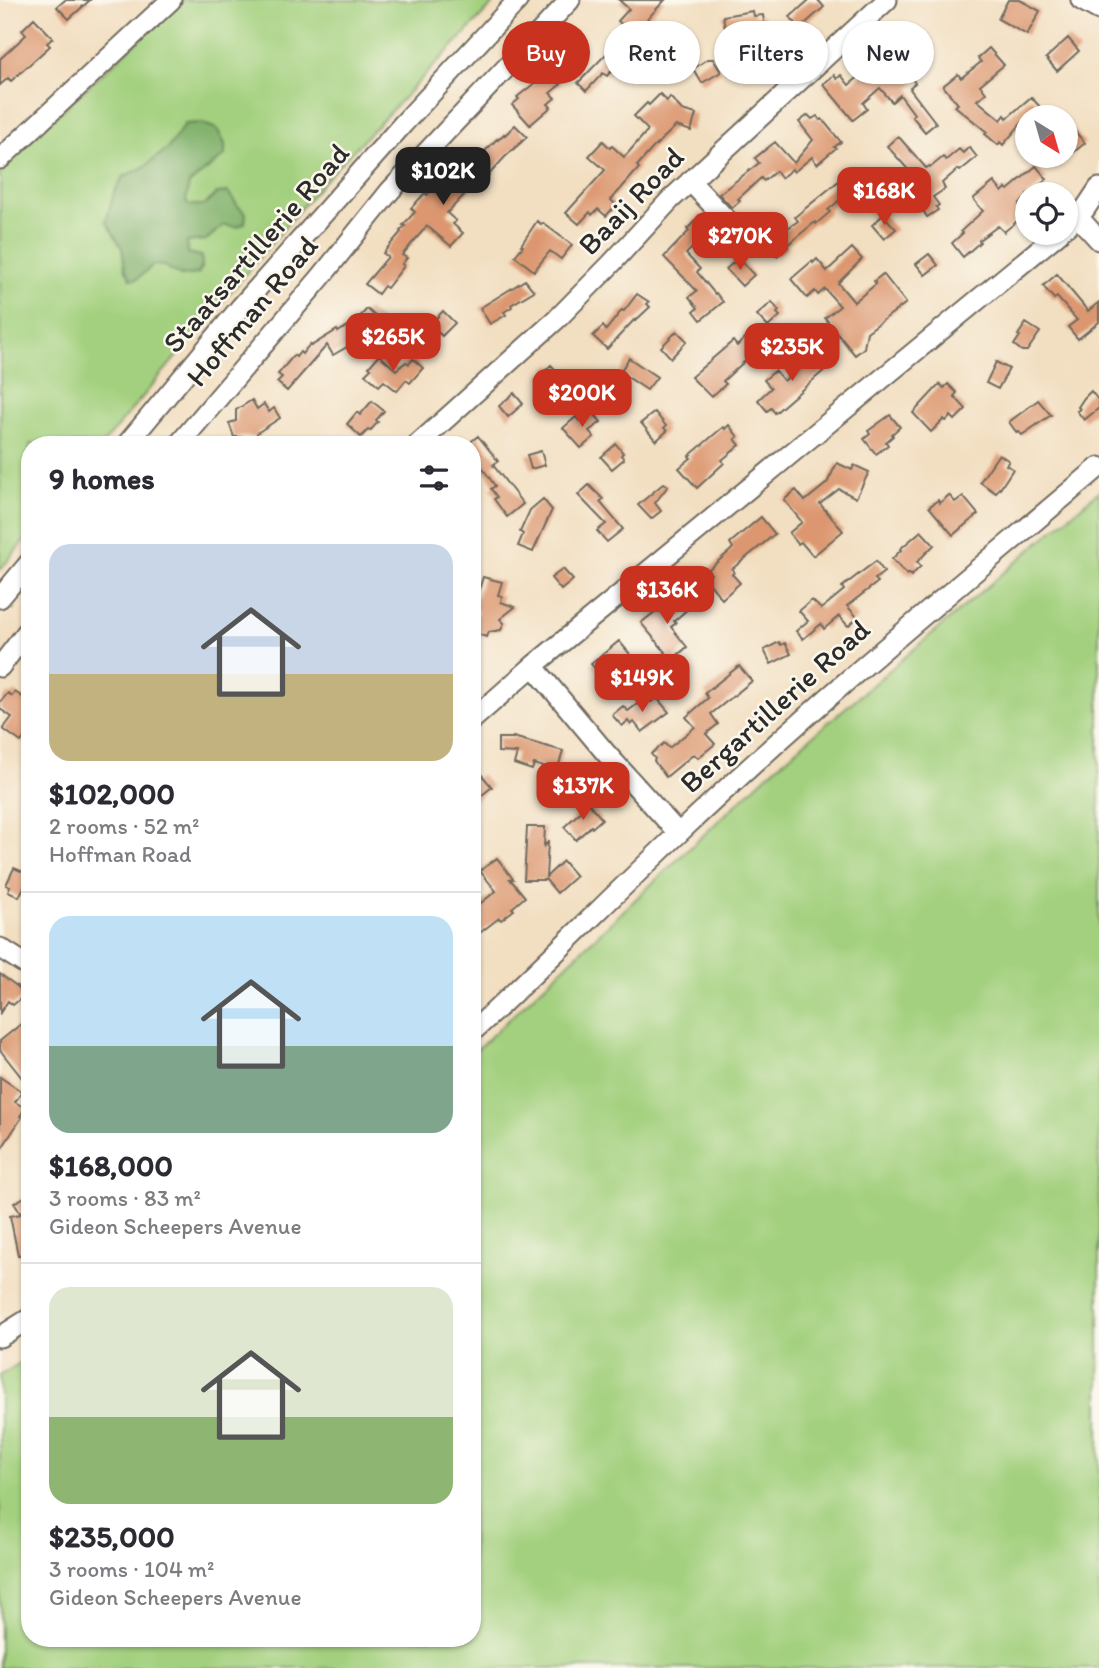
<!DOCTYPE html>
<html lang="en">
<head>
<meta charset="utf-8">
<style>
	:root { --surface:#fff; --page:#f7f7f7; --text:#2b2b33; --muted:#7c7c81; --line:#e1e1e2; --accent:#c8321e }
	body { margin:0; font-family:Itim,sans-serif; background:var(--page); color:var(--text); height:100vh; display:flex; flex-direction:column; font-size:26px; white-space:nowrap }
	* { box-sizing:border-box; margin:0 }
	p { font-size:23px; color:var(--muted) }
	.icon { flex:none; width:38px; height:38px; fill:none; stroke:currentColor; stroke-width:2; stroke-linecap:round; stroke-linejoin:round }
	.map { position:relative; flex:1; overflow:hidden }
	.side { position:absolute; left:21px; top:436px; width:460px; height:1211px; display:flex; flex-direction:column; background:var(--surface); border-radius:28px; box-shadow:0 2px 5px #0004 }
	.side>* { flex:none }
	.banner { position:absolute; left:502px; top:21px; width:492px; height:63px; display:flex; gap:14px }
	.needle { width:46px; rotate:143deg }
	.tools { position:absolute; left:1015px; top:105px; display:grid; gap:14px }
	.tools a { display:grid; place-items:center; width:63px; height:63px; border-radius:50%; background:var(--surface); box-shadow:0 2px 5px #0004; font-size:35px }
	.price { position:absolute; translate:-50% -60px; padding:0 16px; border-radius:14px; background:var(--accent); color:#fff; font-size:23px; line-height:46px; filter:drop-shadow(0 2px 4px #0008) }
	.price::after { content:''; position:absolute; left:50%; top:42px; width:21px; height:16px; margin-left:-10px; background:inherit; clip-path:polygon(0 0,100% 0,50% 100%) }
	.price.selected { background:#222; color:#fff }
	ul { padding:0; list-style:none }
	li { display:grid; align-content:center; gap:14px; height:371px; padding:0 28px }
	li+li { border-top:2px solid var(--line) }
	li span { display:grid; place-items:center; height:217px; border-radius:21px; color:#555 }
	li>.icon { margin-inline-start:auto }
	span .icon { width:126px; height:126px; fill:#fffc; stroke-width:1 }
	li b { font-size:30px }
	h2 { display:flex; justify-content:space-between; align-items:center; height:84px; padding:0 28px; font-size:30px }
	.tag { padding:0 24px; border-radius:32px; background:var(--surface); box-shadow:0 2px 5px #0004; font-size:24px; line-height:63px }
	.tag.selected { background:var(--accent); color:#fff }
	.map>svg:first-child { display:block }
</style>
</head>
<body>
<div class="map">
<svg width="1099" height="1668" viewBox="0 0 1099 1668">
	<rect width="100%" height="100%" fill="#fbf7ec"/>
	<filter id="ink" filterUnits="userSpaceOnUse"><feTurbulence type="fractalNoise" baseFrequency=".0143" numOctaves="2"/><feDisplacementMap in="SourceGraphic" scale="14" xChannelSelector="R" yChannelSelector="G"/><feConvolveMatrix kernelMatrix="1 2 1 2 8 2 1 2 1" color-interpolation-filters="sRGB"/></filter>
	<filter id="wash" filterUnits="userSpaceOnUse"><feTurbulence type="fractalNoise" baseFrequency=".00686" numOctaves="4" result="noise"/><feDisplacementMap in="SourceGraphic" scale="28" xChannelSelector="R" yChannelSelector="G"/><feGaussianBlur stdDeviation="1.57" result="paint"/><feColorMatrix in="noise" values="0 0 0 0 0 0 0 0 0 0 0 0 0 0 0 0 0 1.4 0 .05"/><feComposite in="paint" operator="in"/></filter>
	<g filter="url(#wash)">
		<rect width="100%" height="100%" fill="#f2dec0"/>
		<!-- green -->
		<path fill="#a3d07e" stroke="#677e54" stroke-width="2" d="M182,0H497L322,183L103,444H30V534L0,570V168Z
			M1099,491V1668H0V1376L30,1356V1638H472L473,1053L768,774Z"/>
		<!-- forest -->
		<path fill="#82b26d" stroke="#566e4c" stroke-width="2" d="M201,123L217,129L225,144V155L189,184L186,201L189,205H205L217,193L228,192L238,206L246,213L245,223L237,227L224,225L206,240L187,242L188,253L201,256L202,266L198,274L181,276L164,266L153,265L137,279H131L125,268L122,248L106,221L114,193L123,177L144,167L168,148L185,124Z"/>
		<g id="blocks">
			<!-- building -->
			<path fill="#dc976f" d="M65,0H90L69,19L57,7Z
				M619,0H665L638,29L634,26L629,31L618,21L629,9Z
				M809,0H818L824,7L800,28L790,17Z
				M1008,0H1020L1040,11L1027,35L998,19Z
				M753,11L754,16L763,15L767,38L761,39L762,47L743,50L740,33L726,35L723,16Z
				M34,18L53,38L47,43L50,46L11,81L8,78L0,85V59L26,35L22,30Z
				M910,36L912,39L915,36L929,52L917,63L901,43Z
				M1068,38L1079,51L1057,71L1046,58Z
				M989,48L1004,65L980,85L986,93L977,100L1001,120L1005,115L1007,118L1031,97L1041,108L1030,117H1027V120L1026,118L1003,145L1000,142L998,145L985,134L987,132L955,106L958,104L943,86L958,74L961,78L981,62L978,58Z
				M606,54L618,64L607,76L603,73L586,91L578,83Z
				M882,57L896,75L904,69L915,83L910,87L911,88L910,89L936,123L925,132L912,116L914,114L900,95L892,102L880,88L863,103L867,109L853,120L823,84L834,75L837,79L841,75L849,85Z
				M708,59H713L721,72L702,83L693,69Z
				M550,71L561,84L550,93L555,98L548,104L551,107L530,125L512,105L519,99L517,97Z
				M660,94L667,101L670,97L682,110L696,114L691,131L676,126L652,149L637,166L639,168L611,200L616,205L606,216L598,209L592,215L590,212L579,224L566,213L605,170L589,156L603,141L610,148L612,146L624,157L628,153L648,130L634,116L647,103L649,105Z
				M808,115L812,119L817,116L820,120L822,119L841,142L834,147L836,148L817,164L812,157L794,172L792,169L781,178L776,171L764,181L761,178L738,199L740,201L732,208L719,194L759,163L755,158L775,142L794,163L813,140L799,122Z
				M1066,121L1085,143L1074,152L1066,142Z
				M515,125L527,137L505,157L484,180L481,177L447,213L456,221L453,224L463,233L451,246L427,226L402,255L407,258L402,264L404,266L387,288L384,286L378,294L365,284L388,257L383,253L401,232L400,231L405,226L403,225L415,212L411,208L425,193L427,195L440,181L442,183L468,154L473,160L475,158L477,159L497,139L498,140L504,134L505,135Z
				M898,136L926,168L930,166L931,167L943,157L946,160L959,149L963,153L969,147L977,157L960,171L958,169L942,183L945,189L933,197L939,205L936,207L938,210L927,217L921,207L916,210L907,197L904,199L897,188L914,176L887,146Z
				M1036,166L1047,179L1030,194H1027V197L1019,204L1027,213L1004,232L998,226L979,240L980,242L963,257L952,243L963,233L961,231L983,211L973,199L994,182L1002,192L1006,188L1008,190Z
				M846,175L849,179L853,176L868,194L857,203L848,193L828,210L830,212L816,224L815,222L787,245L788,247L777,256L766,243L798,221L795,217Z
				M701,215L711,226L696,241L698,242L686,254L700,269L697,272L715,294L716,293L723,302L701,320L694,311L698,308L689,297L697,291L664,257L689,231L687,229Z
				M883,215L896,229L884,239L872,225Z
				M537,221L541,224L543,223L572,245L561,259L550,251L534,271L515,256L523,246L521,245Z
				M852,248L862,259L838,283L854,302L876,284L874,281L883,274L906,303L867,332L864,348L855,355L825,318L840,306L825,289L818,295L815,291L807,298L791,279L812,261L813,263L817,259L827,271Z
				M929,254L938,265L925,275L916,264Z
				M740,260L754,275L742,286L726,269L735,261L737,263Z
				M1057,274L1088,311L1099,302V322L1078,339L1068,327L1077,320L1057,297L1054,299L1043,286Z
				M525,280L534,291L511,305L512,307L504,312L506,315L490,324L480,308Z
				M637,294L649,302L647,304L650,307L635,321L634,320L607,349L593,336L603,326L606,330L622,310L624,311Z
				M772,302L779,311L777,313L780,316L768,327L757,315Z
				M367,309L380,320L366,336L333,355L327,345L287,391L277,382L282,377L278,374L294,355L296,357L300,352L302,354L310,344L311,346L337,330L338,332L356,321Z
				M443,311L455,323L442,336L430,325Z
				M1026,323L1040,332L1027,351H1022L1014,345L1020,336L1018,335Z
				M677,331L687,341L671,358L661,347Z
				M746,337L757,350L723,381L726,384L711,397L691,377L733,341L737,346Z
				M821,351L830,362L825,366L827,368L775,413L771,408L767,411L758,400L771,388L764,380L775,371L784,381Z
				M379,355L396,370L406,362L409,364L413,359L423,368L410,383L406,380L397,391L384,381L379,386L365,374L371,368L369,367Z
				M629,358L657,377L647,390L620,372Z
				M996,362L1009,369L998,389L986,383Z
				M551,365L568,383L563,387L571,396L561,405L555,399L552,402L543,393L550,387L540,376Z
				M940,384L944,388L948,384L957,393L954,396L966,409L955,420L951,416L946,421L944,419L931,432L913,413Z
				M1091,391L1099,401V408L1084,420L1077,411L1080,409L1078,407L1084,398Z
				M514,393L523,404L508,417L499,406Z
				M252,400L257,409L264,404L269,412L274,408L280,418L257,433V437H234L229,423L236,421V410Z
				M1038,400L1051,415L1022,435L1019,432L1017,433L1009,422Z
				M372,401L384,411L376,420L378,422L370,431L368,430L361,437L347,424L357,412L360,415Z
				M592,411L601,422L589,431L594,437L581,448L563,428L576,417L579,421Z
				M655,412L666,426L664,428L667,431L656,441L641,423Z
				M890,415L900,427L892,434L893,436L886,442L888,445L876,454L864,439L870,434L868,431Z
				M729,425L738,437L735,439L740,445L722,460L724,463L697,488L679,468L691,458L689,456L723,427L725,429Z
				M478,436L498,461L493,465L523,504L507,517L494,499L497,497L491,489L495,486L479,463L472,467V444H468Z
				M616,444L623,453L621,455L624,459L612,469L601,457Z
				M541,451L545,465L531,469L527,455Z
				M999,454L1009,461L1006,465L1013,469L1000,489L999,488L996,493L980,482Z
				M837,463L852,470L854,465L869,472L856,498L839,489L820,504L843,531L813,556L801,542L798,544L789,533L802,522L784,500L796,490L805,501L827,483Z
				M664,483L668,486L655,503L661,511L651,519L638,505Z
				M589,485L603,499L600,502L623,529L607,542L597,531L606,524L578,495Z
				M949,495L955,502L963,496L978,514L953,535L929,507L938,500L940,503Z
				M543,499L552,510L533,552L518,546L523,534L520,532L530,510Z
				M761,517L775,534L732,569L734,572L732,574L740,583L722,599L706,579L711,574L708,570L730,551L733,548L730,543Z
				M921,531L934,545L917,562L921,566L911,576L909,573L907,575L892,559L901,550L900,549Z
				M876,561L884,572L875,579L878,582L847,606L858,618L848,626L839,616L824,629L821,624L803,639L796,631L808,621L799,611L812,600L821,609L844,590L842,587Z
				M563,569L573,580L561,590L551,578Z
				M483,577L502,582L498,595L502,596L501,602L515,607L500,619L504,623L501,630L489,632L487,637L474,633L477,624L474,623L478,610L473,609Z
				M681,595L690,607L674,621L676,623L671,627L687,647L672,660L641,623L667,602L668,603Z
				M619,641L641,667L631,675L624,667L615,674L610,668L601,675L591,664Z
				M779,642L781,645L785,643L791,654L771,664L764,650Z
				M739,666L752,681L711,714L718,724L706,734L715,744L698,758L694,754L666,777L654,761L655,759L651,754L664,743L669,748L695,727L686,717L708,698L705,693Z
				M15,692L30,702V731L21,742L3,729L12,717L0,709V702L8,693L12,696Z
				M657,698L669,712L642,732L634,722L631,725L628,721L622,726L612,715L623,706L628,711L643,700L645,703L649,700L651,702Z
				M513,737L563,751L557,771L534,764L532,770L514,764L517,753L498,752V738H513Z
				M481,774L492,787L472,803V781Z
				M589,804L602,819L592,828L591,826L576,840L564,827Z
				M527,827H545L544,846L548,842L546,877L563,861L576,876L557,893L546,880H524Z
				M497,858L513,879H510L525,897L512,908L514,910L501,920L499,918L472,939V910L496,891L480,871Z
				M14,868L30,875L19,897L8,892L10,887L6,885Z
				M0,974L18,987L25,995L13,1005L8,1001L0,1013Z
				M30,1023V1047L25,1051L30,1058V1073L22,1078L0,1050V1041L21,1024L23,1028Z
				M0,1077L22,1092L15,1102L25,1108L20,1116L22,1117L0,1151Z
				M30,1194V1253L18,1255L10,1216L21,1214L14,1203Z"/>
		</g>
	</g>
	<g filter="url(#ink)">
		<use href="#blocks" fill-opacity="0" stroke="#716a5f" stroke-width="2"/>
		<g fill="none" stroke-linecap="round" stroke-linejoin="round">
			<defs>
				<path id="minor" d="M1081,0L1099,10
					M0,159L171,0
					M690,181L739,233
					M1078,217L1099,240
					M1066,227L1085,209L1099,188
					M127,444L239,309L403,124L518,0
					M179,444L321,277L390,191L570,0
					M418,444L557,319L611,264L670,200L887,0
					M0,598L30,562
					M533,666L605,752L678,833
					M0,667L30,628
					M472,720L533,666L1059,233
					M0,948L30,967
					M472,1032C543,967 609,899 679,833C814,705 957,587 1099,467
					M0,1337L30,1318"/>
			</defs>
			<!-- minor casing -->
			<use href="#minor" stroke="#716a5f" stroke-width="23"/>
			<!-- minor -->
			<use href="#minor" stroke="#fff" stroke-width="19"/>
		</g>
	</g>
	<g text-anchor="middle" stroke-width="5" stroke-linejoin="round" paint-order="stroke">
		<!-- street labels -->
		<g font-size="30" fill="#2b2b2b" stroke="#fbf7ec">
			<text transform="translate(631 201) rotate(-46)" y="10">Baaij Road</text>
			<text transform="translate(256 248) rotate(-49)" y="10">Staatsartillerie Road</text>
			<text transform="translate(252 311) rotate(-50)" y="10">Hoffman Road</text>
			<text transform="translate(775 706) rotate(-42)" y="10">Bergartillerie Road</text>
		</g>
	</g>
</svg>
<div class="tools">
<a><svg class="needle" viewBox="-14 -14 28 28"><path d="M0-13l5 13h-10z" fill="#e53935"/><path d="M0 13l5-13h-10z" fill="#7c7c81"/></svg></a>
<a><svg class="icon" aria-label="locate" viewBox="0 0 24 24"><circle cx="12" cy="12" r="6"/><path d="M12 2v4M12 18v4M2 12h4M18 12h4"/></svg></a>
</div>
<b class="price selected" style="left:443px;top:207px">$102K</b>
<b class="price" style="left:884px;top:227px">$168K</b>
<b class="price" style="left:740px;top:272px">$270K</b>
<b class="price" style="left:393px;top:373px">$265K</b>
<b class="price" style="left:792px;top:383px">$235K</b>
<b class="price" style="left:582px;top:429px">$200K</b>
<b class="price" style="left:667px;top:626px">$136K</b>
<b class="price" style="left:642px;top:714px">$149K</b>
<b class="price" style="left:583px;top:822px">$137K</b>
<div class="banner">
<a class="tag selected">Buy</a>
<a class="tag">Rent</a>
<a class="tag">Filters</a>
<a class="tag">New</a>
</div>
<section class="side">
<h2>9 homes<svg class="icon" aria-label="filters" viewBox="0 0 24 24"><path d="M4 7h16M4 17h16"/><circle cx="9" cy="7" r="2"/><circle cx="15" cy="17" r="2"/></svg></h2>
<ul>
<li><span style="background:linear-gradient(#c9d6e8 60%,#c2b280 0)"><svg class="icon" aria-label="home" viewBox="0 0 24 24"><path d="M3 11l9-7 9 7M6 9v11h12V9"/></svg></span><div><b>$102,000</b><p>2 rooms · 52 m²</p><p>Hoffman Road</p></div></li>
<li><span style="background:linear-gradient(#bfe0f5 60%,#7fa58c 0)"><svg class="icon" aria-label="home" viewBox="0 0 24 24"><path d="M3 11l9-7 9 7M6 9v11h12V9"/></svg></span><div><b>$168,000</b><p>3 rooms · 83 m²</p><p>Gideon Scheepers Avenue</p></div></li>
<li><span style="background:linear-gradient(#dfe7d0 60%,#8fb573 0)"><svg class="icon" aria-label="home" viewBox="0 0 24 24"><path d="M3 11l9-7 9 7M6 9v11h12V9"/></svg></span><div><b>$235,000</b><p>3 rooms · 104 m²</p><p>Gideon Scheepers Avenue</p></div></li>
</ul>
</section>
</div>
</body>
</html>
